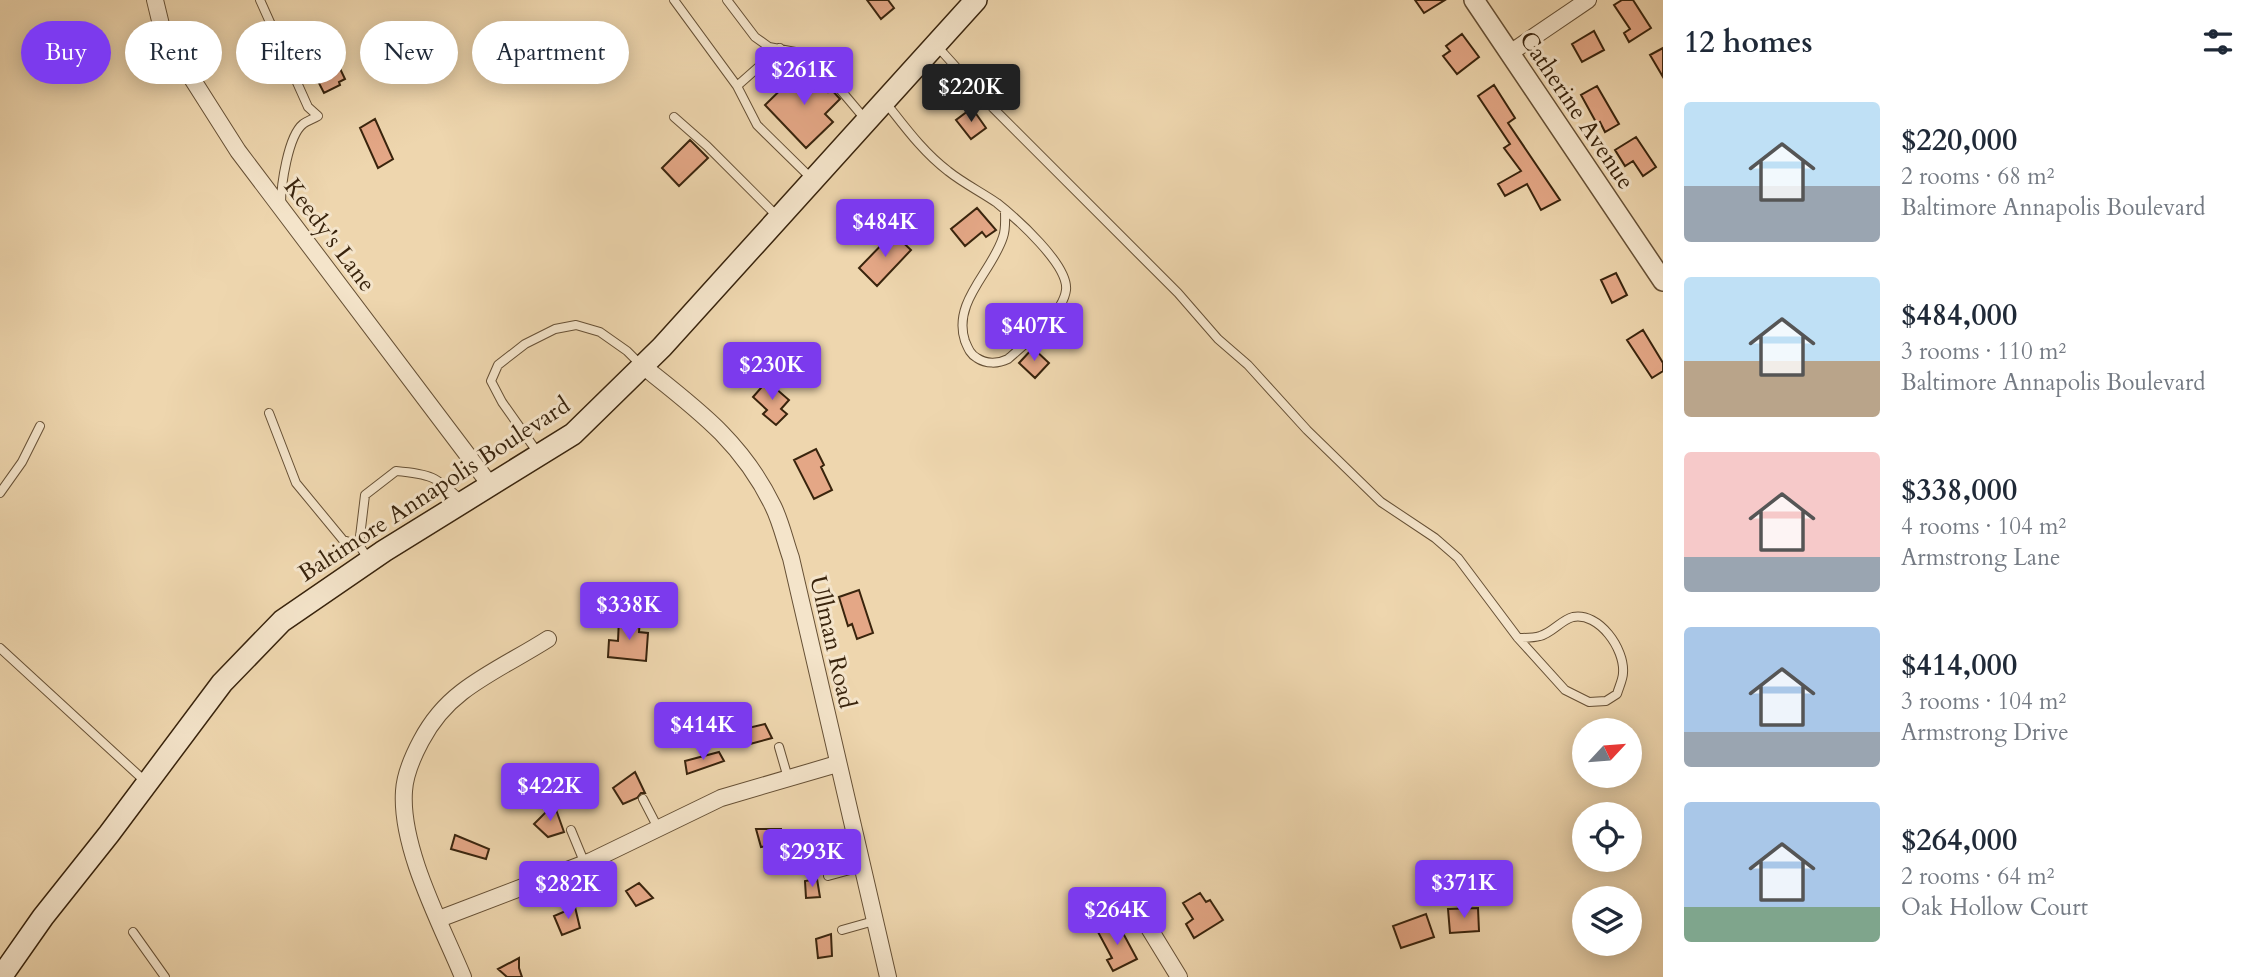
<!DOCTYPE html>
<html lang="en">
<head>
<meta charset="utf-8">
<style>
	:root { --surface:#fff; --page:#f6f6f7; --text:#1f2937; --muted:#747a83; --accent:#7c3aed }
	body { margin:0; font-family:Cardo,serif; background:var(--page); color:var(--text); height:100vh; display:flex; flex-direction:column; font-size:26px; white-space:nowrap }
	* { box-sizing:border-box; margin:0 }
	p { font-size:23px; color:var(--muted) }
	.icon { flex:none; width:38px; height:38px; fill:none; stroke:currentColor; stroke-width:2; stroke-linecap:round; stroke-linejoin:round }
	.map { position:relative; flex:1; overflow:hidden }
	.details { display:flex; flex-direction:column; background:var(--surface); width:595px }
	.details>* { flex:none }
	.hud { position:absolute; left:21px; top:21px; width:665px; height:63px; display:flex; gap:14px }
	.needle { width:46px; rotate:64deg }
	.fabs { position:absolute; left:1572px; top:718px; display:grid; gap:14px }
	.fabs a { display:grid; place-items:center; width:70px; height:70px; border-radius:50%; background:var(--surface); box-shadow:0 4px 18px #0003; font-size:35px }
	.price { position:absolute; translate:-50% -60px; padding:0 16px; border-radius:7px; background:var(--accent); color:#fff; font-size:23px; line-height:46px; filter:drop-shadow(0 2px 4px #0008) }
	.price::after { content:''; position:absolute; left:50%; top:42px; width:21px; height:16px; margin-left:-10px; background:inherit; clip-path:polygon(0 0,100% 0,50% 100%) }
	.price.current { background:#222; color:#fff }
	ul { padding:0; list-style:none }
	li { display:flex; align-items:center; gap:21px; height:175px; padding:0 21px }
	li span { display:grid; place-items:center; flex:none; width:196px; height:140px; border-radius:7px; color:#555 }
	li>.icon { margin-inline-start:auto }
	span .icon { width:84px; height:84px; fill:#fffc; stroke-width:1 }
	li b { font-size:30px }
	h2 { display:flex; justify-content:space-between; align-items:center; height:84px; padding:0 21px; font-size:30px }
	.pill { padding:0 24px; border-radius:32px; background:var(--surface); box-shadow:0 4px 18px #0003; font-size:24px; line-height:63px }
	.pill.current { background:var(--accent); color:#fff }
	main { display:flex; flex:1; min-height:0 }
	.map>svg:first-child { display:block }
</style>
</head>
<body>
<main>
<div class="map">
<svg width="1663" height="977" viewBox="0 0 1663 977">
	<rect width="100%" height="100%" fill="#eed6ae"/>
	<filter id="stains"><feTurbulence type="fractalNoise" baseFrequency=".00286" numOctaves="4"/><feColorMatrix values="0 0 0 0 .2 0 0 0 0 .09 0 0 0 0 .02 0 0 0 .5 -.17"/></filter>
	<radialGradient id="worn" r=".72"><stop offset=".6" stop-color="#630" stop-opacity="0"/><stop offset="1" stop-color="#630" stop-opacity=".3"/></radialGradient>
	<!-- building -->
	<path fill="#e4a786" stroke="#39240d" stroke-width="2" d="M867,0H888L894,8L881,19Z
		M1415,0H1445L1424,13Z
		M1622,0H1633L1651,28L1629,42L1624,33L1630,29L1614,5Z
		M1594,31L1604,50L1582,62L1572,44Z
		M1462,34L1479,57L1457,74L1443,56L1450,51L1446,46Z
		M327,35L337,54L334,56L345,79L339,82L340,85L324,93L301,48Z
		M1663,48V77L1650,55Z
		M804,67L828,92L831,89L840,99L825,114L833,122L806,148L765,105Z
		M1494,85L1515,118L1508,123L1560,200L1541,210L1527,184L1505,196L1498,184L1521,171L1504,148L1510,144L1478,96Z
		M1597,86L1619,124L1605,132L1600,122L1597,124L1581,95Z
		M972,108L986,128L971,139L956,120Z
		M375,119L393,159L378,168L360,128Z
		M1636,137L1656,167L1643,176L1633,161L1625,166L1615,150Z
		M690,140L708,158L679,186L662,168Z
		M977,208L996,230L986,237L982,232L965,246L951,229Z
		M893,233L911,250L877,286L859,268Z
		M1616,273L1627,295L1612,303L1601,280Z
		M1643,330L1663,363V371L1652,378L1627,340Z
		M1033,348L1049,363L1035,378L1019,363Z
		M767,381L789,400L781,409L787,414L776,425L763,414L767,410L753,397Z
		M816,449L824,465L821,467L832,490L814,499L794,460Z
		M859,590L873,633L857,639L852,624L848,626L839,597Z
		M619,618L640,619L639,632L648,633L646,661L608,657L609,640L618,641Z
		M765,724L772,738L750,744L744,729Z
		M719,752L724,761L687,774L685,761Z
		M635,772L645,793H641L637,798L623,804L613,788Z
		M554,804L564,832L548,837L534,824Z
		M756,829H781V843L761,847Z
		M455,835L489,849L486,859L451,849Z
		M817,879L820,897L806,898L805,881Z
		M639,883L653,898L636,906L626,891Z
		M1200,893L1206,902L1210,900L1223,920L1194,938L1186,924L1193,919L1183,903Z
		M575,907L580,928L562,935L554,916Z
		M1478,908L1479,931L1450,933L1448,909Z
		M1426,914L1434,937L1401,948L1393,926Z
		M1117,922L1137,959L1113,971L1107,960L1112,958L1098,932Z
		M831,934L832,956L818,958L816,939Z
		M519,958V968L522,977H507L498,969Z"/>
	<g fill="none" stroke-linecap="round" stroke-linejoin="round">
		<defs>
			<path id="service" d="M260,0L308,107L318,116C313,119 307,121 303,124C288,136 281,185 281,204
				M674,0L737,86L757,125L813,180
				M727,0L755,37L769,47L811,55L865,119
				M936,45L993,108L1178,293L1218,339L1248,365L1307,430L1381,502L1435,538L1458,558L1518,638L1565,690L1589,702L1606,701L1617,694C1619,687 1623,679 1623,673C1625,649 1599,612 1573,617C1561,620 1552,633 1540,636C1533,638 1525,638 1518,638
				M737,86L780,48
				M886,103C905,127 923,152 948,171C963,183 981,192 997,203C1016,218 1069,265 1066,290C1063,314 1026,343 1008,359C998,364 986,364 977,358C970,354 968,348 965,341C952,302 992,272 1003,237C1006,229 1005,220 1005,211
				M674,117L707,146L778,217
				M269,413L296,483L343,540L359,545
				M538,453L502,402L491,381L498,365L525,344L555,329L576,325L600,332L627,351L641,365
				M0,493L22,462L40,426
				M369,560L359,545L365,495L396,471C430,474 436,476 462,501
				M0,648L147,783
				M779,747L788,778
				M643,799L658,828
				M571,830L585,864
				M828,876L861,867
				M842,930L874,921
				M133,932L165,977"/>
			<path id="minor" d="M155,0L163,33L238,151L491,486
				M1510,53L1588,0
				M644,367C698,410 742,442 773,506C781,522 785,541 791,558L888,977
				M1141,915L1179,977
				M439,919L591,861L721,798L837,764
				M463,977C441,924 400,848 404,791C405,774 413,756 421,741C431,722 445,705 462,692C488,672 520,657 548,639"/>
			<path id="tertiary" d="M1474,0L1663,281"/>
			<path id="secondary" d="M1,977L43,917L109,834L222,683L282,621L384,551L573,434L662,347L976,0"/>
		</defs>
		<!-- service casing -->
		<use href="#service" stroke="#665035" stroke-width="10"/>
		<!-- minor casing -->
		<use href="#minor" stroke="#665035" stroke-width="18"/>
		<!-- tertiary casing -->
		<use href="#tertiary" stroke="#665035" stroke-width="22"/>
		<!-- secondary casing -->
		<use href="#secondary" stroke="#39240d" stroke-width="24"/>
		<!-- service -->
		<use href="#service" stroke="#f4e4ca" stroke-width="8"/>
		<!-- minor -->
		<use href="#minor" stroke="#f4e4ca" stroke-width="16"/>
		<!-- tertiary -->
		<use href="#tertiary" stroke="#f4e4ca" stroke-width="19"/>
		<!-- secondary -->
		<use href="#secondary" stroke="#f4e4ca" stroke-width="21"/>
	</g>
	<g text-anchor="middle" stroke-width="6" stroke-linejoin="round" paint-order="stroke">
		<!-- street labels -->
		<g font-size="24" fill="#39240d" stroke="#f4e4ca">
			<text transform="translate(1577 110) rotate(56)" y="8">Catherine Avenue</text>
			<text transform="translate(330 235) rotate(53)" y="8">Keedy's Lane</text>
			<text transform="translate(434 489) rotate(-33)" y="8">Baltimore Annapolis Boulevard</text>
			<text transform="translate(833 642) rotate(77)" y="8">Ullman Road</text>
		</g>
	</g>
	<rect width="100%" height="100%" filter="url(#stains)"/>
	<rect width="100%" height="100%" fill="url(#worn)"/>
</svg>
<div class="fabs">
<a><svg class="needle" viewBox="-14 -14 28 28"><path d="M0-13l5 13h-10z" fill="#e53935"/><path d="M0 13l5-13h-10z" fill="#747a83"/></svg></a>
<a><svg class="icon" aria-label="locate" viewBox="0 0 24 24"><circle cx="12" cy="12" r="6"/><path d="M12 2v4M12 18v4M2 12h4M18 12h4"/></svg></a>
<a><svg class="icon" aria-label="layers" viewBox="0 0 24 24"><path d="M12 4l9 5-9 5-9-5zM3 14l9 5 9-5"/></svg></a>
</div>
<b class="price" style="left:804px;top:107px">$261K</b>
<b class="price current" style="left:971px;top:124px">$220K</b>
<b class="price" style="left:885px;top:259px">$484K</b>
<b class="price" style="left:1034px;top:363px">$407K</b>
<b class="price" style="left:772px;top:402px">$230K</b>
<b class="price" style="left:629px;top:642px">$338K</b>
<b class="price" style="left:703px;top:762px">$414K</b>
<b class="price" style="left:550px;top:823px">$422K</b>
<b class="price" style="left:812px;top:889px">$293K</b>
<b class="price" style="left:1464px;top:920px">$371K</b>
<b class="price" style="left:568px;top:921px">$282K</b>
<b class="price" style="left:1117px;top:947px">$264K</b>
<div class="hud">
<a class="pill current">Buy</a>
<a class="pill">Rent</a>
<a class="pill">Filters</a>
<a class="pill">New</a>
<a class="pill">Apartment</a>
</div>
</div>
<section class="details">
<h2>12 homes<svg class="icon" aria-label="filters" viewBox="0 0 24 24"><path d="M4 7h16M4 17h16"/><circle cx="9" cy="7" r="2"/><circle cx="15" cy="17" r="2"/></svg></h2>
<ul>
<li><span style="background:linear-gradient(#bfe0f5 60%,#9aa5b1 0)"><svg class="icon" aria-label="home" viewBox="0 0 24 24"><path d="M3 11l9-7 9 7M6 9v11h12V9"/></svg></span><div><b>$220,000</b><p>2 rooms · 68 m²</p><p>Baltimore Annapolis Boulevard</p></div></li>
<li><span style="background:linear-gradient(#bfe0f5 60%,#b9a48a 0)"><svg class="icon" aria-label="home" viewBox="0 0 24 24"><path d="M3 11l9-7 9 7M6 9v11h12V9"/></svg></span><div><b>$484,000</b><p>3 rooms · 110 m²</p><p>Baltimore Annapolis Boulevard</p></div></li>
<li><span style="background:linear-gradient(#f6c9c9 75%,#9aa5b1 0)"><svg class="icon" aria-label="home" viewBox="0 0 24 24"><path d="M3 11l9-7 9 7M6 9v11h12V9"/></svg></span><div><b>$338,000</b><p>4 rooms · 104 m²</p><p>Armstrong Lane</p></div></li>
<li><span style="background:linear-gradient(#a9c7e8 75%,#9aa5b1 0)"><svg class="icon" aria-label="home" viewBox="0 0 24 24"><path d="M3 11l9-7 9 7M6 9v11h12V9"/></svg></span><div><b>$414,000</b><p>3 rooms · 104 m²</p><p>Armstrong Drive</p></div></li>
<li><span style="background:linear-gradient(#a9c7e8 75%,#7fa58c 0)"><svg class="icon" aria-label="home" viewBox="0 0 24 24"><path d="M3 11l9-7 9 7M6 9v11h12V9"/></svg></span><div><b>$264,000</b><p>2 rooms · 64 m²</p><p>Oak Hollow Court</p></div></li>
</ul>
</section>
</main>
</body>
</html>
